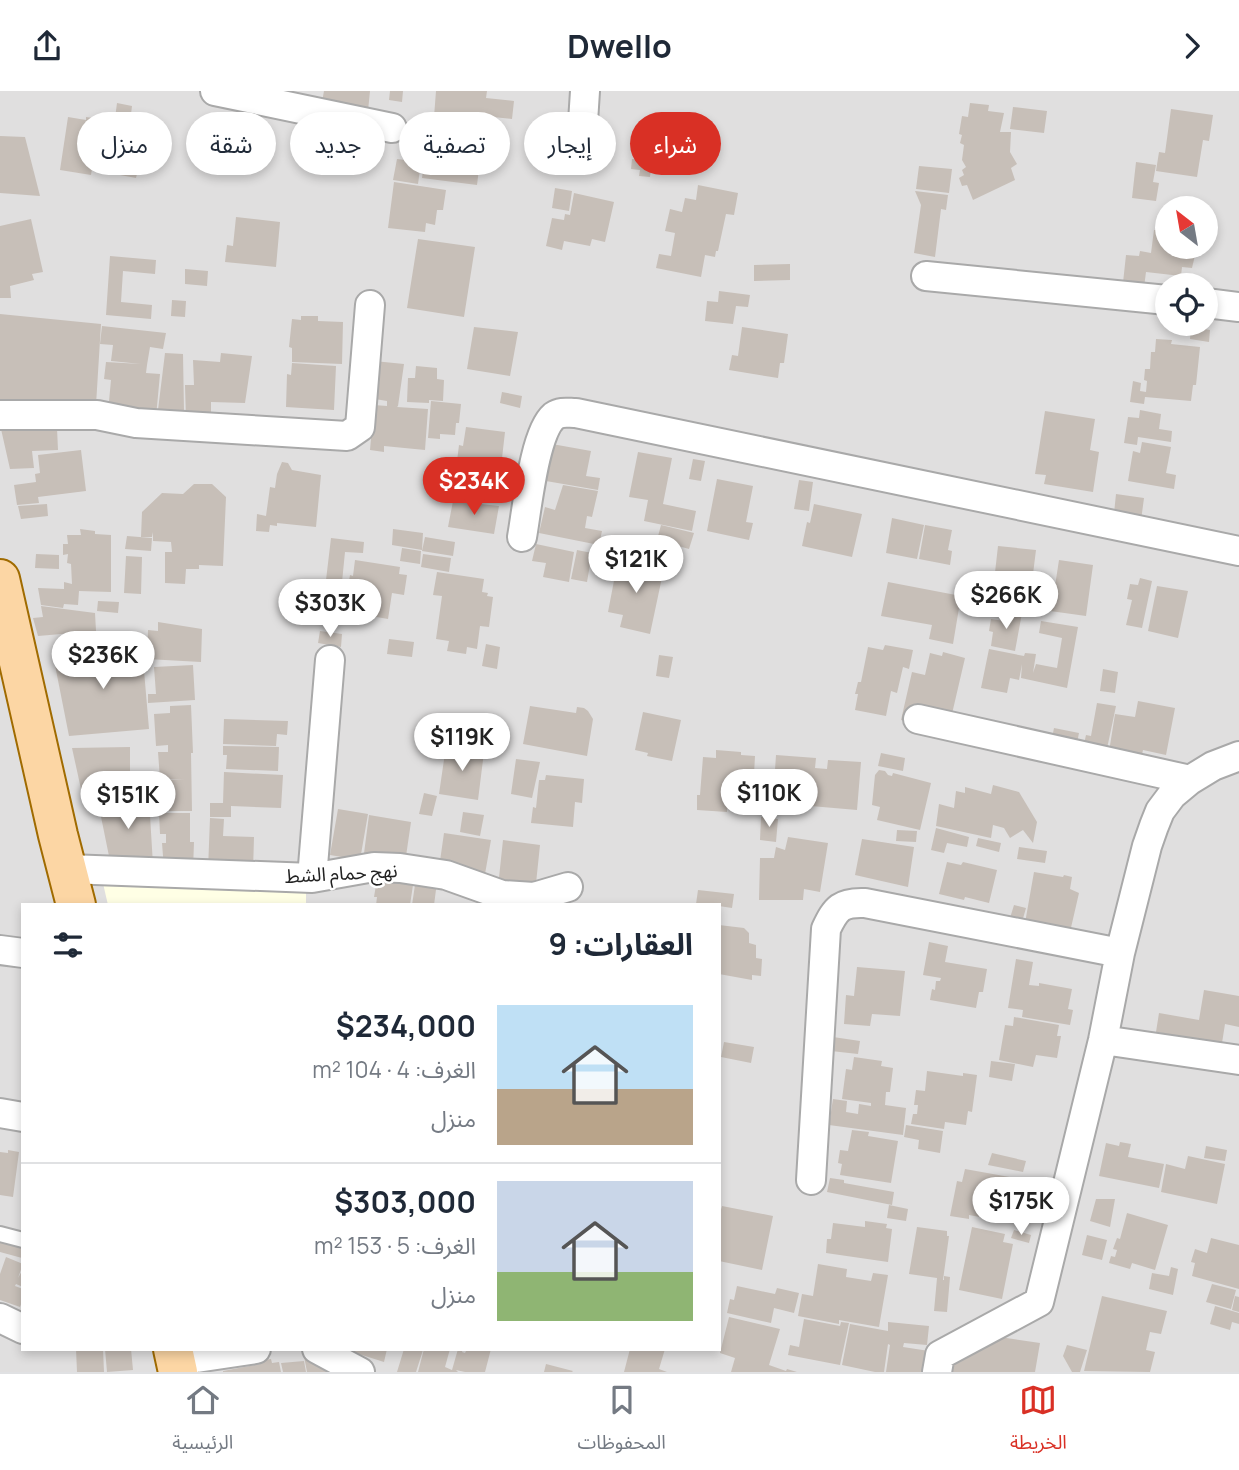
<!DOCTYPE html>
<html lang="ar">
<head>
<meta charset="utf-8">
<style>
	:root { --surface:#fff; --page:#f2f2f3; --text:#1f2937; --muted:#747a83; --line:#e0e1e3; --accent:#d93025 }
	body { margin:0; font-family:Manrope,"Noto Sans Arabic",sans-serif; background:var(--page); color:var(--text); direction:rtl; height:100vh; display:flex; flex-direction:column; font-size:26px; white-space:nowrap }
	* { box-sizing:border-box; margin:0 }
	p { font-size:23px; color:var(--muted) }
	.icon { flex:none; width:38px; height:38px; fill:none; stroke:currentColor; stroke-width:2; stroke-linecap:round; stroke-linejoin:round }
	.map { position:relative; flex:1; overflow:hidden; direction:ltr }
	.side { position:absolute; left:21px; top:812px; width:700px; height:448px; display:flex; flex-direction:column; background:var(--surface); border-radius:0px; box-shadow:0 4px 10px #0003; direction:rtl }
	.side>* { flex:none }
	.guide { position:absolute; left:21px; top:21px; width:700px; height:63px; direction:rtl; display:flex; gap:14px }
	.needle { width:46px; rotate:329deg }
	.fabs { position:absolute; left:1155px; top:105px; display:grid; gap:14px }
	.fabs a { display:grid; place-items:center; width:63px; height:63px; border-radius:50%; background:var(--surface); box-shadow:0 4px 10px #0003; font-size:35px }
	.price { position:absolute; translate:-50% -60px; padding:0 16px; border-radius:24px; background:#fff; color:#222; font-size:23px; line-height:46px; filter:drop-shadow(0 2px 4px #0008) }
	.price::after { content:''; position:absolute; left:50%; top:42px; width:21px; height:16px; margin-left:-10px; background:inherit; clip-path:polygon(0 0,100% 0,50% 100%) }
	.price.active { background:var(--accent); color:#fff }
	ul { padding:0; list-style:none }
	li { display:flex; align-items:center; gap:21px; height:175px; padding:0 28px }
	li+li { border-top:2px solid var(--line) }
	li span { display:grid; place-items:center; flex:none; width:196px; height:140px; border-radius:0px; color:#555 }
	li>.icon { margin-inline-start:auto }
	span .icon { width:84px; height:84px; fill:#fffc; stroke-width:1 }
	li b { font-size:30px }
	h2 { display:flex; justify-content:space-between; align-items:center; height:84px; padding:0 28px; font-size:30px }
	.chip { padding:0 24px; border-radius:32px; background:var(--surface); box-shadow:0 4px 10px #0003; font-size:24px; line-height:63px }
	.chip.active { background:var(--accent); color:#fff }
	header { display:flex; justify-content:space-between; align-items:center; height:91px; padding:0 28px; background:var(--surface); font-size:32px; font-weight:700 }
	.menu { display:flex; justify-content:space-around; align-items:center; height:98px; border-top:2px solid var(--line); background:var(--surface); font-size:19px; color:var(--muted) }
	.menu a { display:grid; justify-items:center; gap:4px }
	.menu .active { color:var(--accent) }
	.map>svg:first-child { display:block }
</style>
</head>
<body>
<header><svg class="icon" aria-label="forward" viewBox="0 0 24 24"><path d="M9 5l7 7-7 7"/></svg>Dwello<svg class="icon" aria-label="share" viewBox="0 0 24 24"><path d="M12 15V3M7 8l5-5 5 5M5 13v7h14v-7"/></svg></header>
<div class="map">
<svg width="1239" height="1281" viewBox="0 0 1239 1281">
	<rect width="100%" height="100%" fill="#f2efe9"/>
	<!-- residential -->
	<path fill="#e0dfdf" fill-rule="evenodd" d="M0,0H1239V1281H0ZM1167,117H1206V156H1167ZM1167,194H1206V233H1167ZM23,814H719V1258H23Z"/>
	<!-- education -->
	<path fill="#ffffe5" d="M102,788L306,798V814H108Z"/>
	<!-- building -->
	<path fill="#c7bfb8" d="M324,0H370L368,20L322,11Z
		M390,0H403L402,11L389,9Z
		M436,0H487L486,7L514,10L512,28L474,24V29L434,26Z
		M117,12L132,15L130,31L159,36L152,81L138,79L136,87L120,84L127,37L114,35Z
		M970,12L989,14L988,20L1004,22L1000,41H1011L1010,61L1017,73L1011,77L1015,89L973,109L967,94L962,95L959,87L964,84L962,79L966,76L962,69L964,54L960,52L962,44L959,43L962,25L968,26Z
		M1013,16L1047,20L1044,42L1010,38Z
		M1171,18L1213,24L1209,50L1203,49L1197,86L1156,80L1159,61L1165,62Z
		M68,26L86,29V26L100,28L91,84L60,79Z
		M428,39L483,46L477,94L422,87Z
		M0,45L25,46L40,105L0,102Z
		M397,68L421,71L418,93L393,89Z
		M632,68L652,70L650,86L639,85L640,79L631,78Z
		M1136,71L1156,74L1153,91L1159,92L1156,110L1132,107Z
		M919,75L952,78L949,102L916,98Z
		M394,91L446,99L443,119H437L435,134L426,132L425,141L388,137Z
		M698,94L738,102L734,124L726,123L718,160H716L715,166L705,164L701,186L656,177L659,163L671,165L675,142L665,140L670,118L682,121L685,107L696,109Z
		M555,97L572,100L569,120L552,117Z
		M915,100L948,104L946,119L941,118L935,166L914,162L921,114Z
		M574,102L614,111L605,151L592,148L590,155L564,150L562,159L546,155L552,127L564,129L565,123L570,124Z
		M236,126L280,131L276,176L225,171L227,154L233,155Z
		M1160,126L1167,127V156H1197L1192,177L1182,176L1181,185L1146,181L1142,212L1121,210L1126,164L1139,165L1140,160L1151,162L1154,139H1159Z
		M31,128L43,181L32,183L34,189L10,195L11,207H0V135Z
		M418,148L475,156L464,226L407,217Z
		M110,165L156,169L155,183L123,180L121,211L152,214L151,228L106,224Z
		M790,173V189L754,190V174Z
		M185,178L208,180L207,195L185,193Z
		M719,200L750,204L748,216L736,215L733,233L705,230L707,210L718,211Z
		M172,209L186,210L185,226L171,225Z
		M0,223L101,233L96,314L0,311Z
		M301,225H318V230L343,231L342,273L292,271V257L289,256L292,228L301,229Z
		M102,235L166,242L163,258L150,256L147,274L146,282L160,283L156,326L108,321L111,289L104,288L106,271L141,273L111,270L113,254L100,253Z
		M474,236L518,241L510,285L467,278Z
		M742,236L788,243L784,272H780L778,287L729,279L732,264L738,265Z
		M1191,236L1210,239L1209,251L1190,248Z
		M1156,248L1172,249L1171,253L1200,256L1196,294H1193L1191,310L1145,306L1144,313L1130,311L1133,290L1141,292L1140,300L1146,301L1147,290L1144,289L1145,278H1150L1151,261H1155Z
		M165,262L183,263L184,321L158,319Z
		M221,262L252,265L245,312L211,311V329L186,328L185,294H194L193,269L220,271Z
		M374,270L404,273L398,315L397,316L428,318L425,359L384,355V361L370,359L374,314L387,315V310L369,307Z
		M292,272L336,275L334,319L286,316L287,283L291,284Z
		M416,275L437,277V288L444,289L443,310L429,309V312L407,311L408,287H415Z
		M502,301L522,305L520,317L500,312Z
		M431,310L461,313L459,332H456L455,344L440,343V348L428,347Z
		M1140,319L1161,323L1159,338L1172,340L1171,351L1138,346L1137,354L1124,352L1128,326L1139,327Z
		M1045,320L1095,328L1090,359L1099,361L1093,401L1044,393L1046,384L1035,383Z
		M466,336L505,341L501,376L457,370L459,354L463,355Z
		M57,337L58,359L32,360L34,377L10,378L1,338Z
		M1142,351L1171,356L1166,382L1176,384L1174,398L1128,390L1133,360L1140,362Z
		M552,353L591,360L586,385L600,387L598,399L546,390Z
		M81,359L86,400L38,406L39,412L17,414L14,394L36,391L35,383L40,382L38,364Z
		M638,361L672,367L663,413L696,420L692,440L644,430L648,409L629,406Z
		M693,368L705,370L701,390L689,388Z
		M442,370L501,378L499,395H493L483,403L482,412L438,406Z
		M282,371L288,372L292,379L321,384L316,436L277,432V435L270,434L269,441L256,440L257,423L266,425L270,396L275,397L277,383Z
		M717,388L753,395L746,431L753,432L749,449L707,440Z
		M799,389L813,391L809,420L794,418Z
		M194,393H212L226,406L223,475L199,474V478H186L185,493L165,492V461H172L171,451L153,450V441L152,446H141L142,421L162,402L183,403Z
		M563,394L598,400L592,426L587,425L585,437L602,440L599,454L539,442L545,416L555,419Z
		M1116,403L1144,407L1140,437L1113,432Z
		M453,410L499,415L494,443L448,436Z
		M47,413L48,425L21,428L18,415Z
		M814,413L862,423L852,466L802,455L807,431L810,432Z
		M892,427L924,434L917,468L886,462Z
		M661,434L694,442L689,458L657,449Z
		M925,434L952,439L948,459L952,460L950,474L919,468Z
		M80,438L95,440V443L111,444V501L79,500L78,514L64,513L63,517L41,514L38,497L64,498V491L72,493L71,473L67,472L68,463L63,464V453H68L67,444H81Z
		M393,438L423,442L422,459L392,454Z
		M127,445L152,447L151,460L125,458Z
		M425,446L455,451L453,465L422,460Z
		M331,447L364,451L363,462L345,461L342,491L326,489Z
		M536,453L574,461L569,491L543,486L546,472L532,470Z
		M998,455L1036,459L1031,499L1044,501L1042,523L1014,519L1016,502L993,499Z
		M402,457L421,460L420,473L400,470Z
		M577,459L592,462L587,491L571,488Z
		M36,463L59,464V478L35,477Z
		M423,463L451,467L449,481L421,476Z
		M126,465L142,466L141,503L124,502Z
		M355,469L400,476L399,483L407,484L404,504L392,502L388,528L342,520L344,509H341L343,501H347L350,484L353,485Z
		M1059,469L1093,474L1086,525L1043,519L1045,507L1053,508Z
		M632,470L664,477L650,543L620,536L623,524L608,521L617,474L630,476Z
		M437,481L484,488L482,501L488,502L487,505L493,506L489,536L480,535L477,558L467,556L466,563L447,560L449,550L436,548L442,505L433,504Z
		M1140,487L1152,490L1142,537L1126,534L1132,509L1127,508L1130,493L1138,494Z
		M888,491L961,505L953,553L929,548L932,534L881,525Z
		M1157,495L1188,500L1178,547L1148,540Z
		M98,510L119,511L118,522L97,520Z
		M41,515L95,522L96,540L38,545L33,527L43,526Z
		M1006,519L1022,522L1015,560L991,555L993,541L989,540L991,528L1004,530Z
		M1041,530L1078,536L1067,597L1021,587L1022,573L1019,589L1010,587L1007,602L981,597L989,558L1024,565L1025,562L1036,563L1033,582L1036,573L1057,577L1062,547L1039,542Z
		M158,531L202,538L201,571L147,568L148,539L158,540Z
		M320,540L342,543L341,556L318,552Z
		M389,548L414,551L412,566L387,563Z
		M486,553L500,556L497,578L482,575Z
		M885,554L913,559L909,578L903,576L897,602L891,600L886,625L855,619L858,603H855L858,591H861L868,556L883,559Z
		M142,556L149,638L69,645L53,564Z
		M943,561L965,567L948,640L901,629L912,581L925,584L930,562L942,565Z
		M659,564L673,566L669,587L656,585Z
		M193,574L195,609L148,612V603H156L154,576Z
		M1103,578L1118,581L1115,602L1100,600Z
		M1138,610L1175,617L1166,664L1143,659L1140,673L1108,667L1115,623L1135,626Z
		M1097,612L1116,615L1105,667L1082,662L1086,644L1091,645Z
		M191,614L193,662H191L192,720H159L156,689H184L160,688L158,661H168V654L156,655L154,623L170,622V615Z
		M530,615L576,622L577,616L584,617L588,620L593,628L587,665L523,653Z
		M643,621L681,629L672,670L647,665L648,662L635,659Z
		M224,628L288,630L287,644L277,643L276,655L223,653Z
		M1054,637L1079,642L1075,662L1050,657Z
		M223,655L279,656L278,680L226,678L227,664H223Z
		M446,655L484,661L478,709L439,703Z
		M130,656V696L81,698L72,657Z
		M716,659L741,661V664L755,665L752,720L727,718V721L697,719V704H700L703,666L716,667Z
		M881,662L905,667L903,680L878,675Z
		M776,664L816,667L815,677L827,678L828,669L861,671L857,719L776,712L778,694H774Z
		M516,668L540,671L532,707L511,703Z
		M879,679L885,680L888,684L892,685L893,682L931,692L920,739L877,729L880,716L872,714L875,684Z
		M224,681L283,684L281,717L231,715V726H210V712H223Z
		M546,684L584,688L582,712L575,711L573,736L531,732L533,716L536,717L539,689H545Z
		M993,694L1019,701L1037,731L1033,752L1023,739L1010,747L1004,737L993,734L991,747L936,735L939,713L954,717L956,700L965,702V696L991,703Z
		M424,702L437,705L432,725L419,723Z
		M149,708L153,774L110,770L98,711Z
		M338,718L368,723L360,769L330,764Z
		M463,721L484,724L480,745L460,741Z
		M159,722H190V751H194L193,779L164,778L162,752H166V743H160Z
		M369,724L411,731L405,772L363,770Z
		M761,726L778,728L776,751L760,749Z
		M210,727L224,728L223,745L254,746L253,780L208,779Z
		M936,737L969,746L967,756L947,752L944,762L931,759Z
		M897,739L917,740L916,751L896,750Z
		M444,742L491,749L485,783L439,777Z
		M788,746L828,752L820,801L804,798L803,809H759L760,767H774L776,756L785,759Z
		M978,747L1001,752L999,761L976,755Z
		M862,748L914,756L908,796L855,784Z
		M503,749L540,754L535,802L498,796Z
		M1019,756L1047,760L1045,772L1017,768Z
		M947,771L961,774L963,771L997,779L989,812L965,806L964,809L939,803Z
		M1034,781L1063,786L1064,784L1072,786L1070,798L1079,802L1070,841L1025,832Z
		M416,787L437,791L434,814H412Z
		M377,788L413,794L410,814H376L377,806H374Z
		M698,799L734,803L732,817L719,815V814L696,813Z
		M1014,814L1026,817L1022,831L1010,827Z
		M719,834L744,837L749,842V852L756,854V867L762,868L761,885L752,884V889L719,883Z
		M929,851L948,855L945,871L987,878L983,901H979L976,917L930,909L932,898L935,899L936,890H940L941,887L923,884Z
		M1016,868L1033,871L1029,894L1039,895V892L1072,898L1068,918L1073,919L1070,934L1022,926L1023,919L1008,917Z
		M857,876L905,880L900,925L872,923L870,935L844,933L846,904L854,905Z
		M1204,899L1239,905V936L1225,933L1222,952L1156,941L1159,922L1199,929Z
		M1014,926L1059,934L1057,945H1061L1057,967L1036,964L1033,976L999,969L1005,934L1013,935Z
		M833,946L860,950L858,963L831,960Z
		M724,951L754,956L751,972L721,966Z
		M854,966L882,970L881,975L893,977L890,1001H886L885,1014L906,1017L903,1044L829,1034L833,1008L847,1010L846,1021L858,1023L859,1013L871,1015V1012L842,1008L846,978L852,979Z
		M991,970L1015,973L1012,990L989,986Z
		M927,980L963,985V982L977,984L972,1021L968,1020L966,1034L945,1031L944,1038L911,1033L913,1023H917L918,1014H914L916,999L925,1000Z
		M906,1034L943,1040L940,1062L918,1058L919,1049L904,1046Z
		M852,1039L869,1041L868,1045L898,1050L891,1092L840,1084L842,1073L838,1072L840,1059L848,1060Z
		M1120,1051L1131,1053L1128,1066L1164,1073L1159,1097L1099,1085L1106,1052L1119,1055Z
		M1206,1055L1227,1059L1225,1070L1204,1067Z
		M8,1059L19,1061L13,1106L0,1104V1061L8,1062Z
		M992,1062L1026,1070L1023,1081L988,1074Z
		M1188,1065L1225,1073L1217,1113L1161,1101L1166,1073L1185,1078Z
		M965,1078L1015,1087L1008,1123L1003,1122L1002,1130L969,1124V1128L950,1125L957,1090L962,1091Z
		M830,1087L844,1089V1092L894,1101L892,1114L827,1101Z
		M1096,1108H1115L1110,1136L1090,1130Z
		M889,1114L908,1118L906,1130L887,1127Z
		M722,1115L773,1125L762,1179L719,1170V1126Z
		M1127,1122L1168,1134L1155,1179L1132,1172L1130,1178L1109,1172L1111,1165L1115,1166L1117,1159L1113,1158L1117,1147L1120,1148Z
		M865,1130L887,1133L886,1137L892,1138L888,1171L826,1162L827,1148H831L833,1132L865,1136Z
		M917,1136L947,1140V1145H949L943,1189H944V1185L950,1186L947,1221L934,1220L937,1187L909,1183Z
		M972,1136L1005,1143L1003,1151L1013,1153L1002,1208L959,1199Z
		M1014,1139L1031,1144L1029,1152L1011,1147Z
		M1087,1144L1107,1149L1102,1169L1082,1164Z
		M1211,1147L1239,1154V1198L1192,1185L1195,1172L1191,1171L1195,1158L1207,1162Z
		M0,1148L23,1155L22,1167L0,1161Z
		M6,1166L23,1173L18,1187L23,1178V1196L16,1193L15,1195L23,1198V1208L20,1216L0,1209V1183Z
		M818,1173L847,1178L846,1186L871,1190L873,1182L888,1184L879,1236L839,1229V1233L798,1225L802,1203L813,1205Z
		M1171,1176L1178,1178L1173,1204L1149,1198L1152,1182L1169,1185Z
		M1212,1193L1236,1199L1231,1218L1206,1211Z
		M737,1195L775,1203L777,1197L799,1202L794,1222L774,1217L771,1232L727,1222L730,1208L734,1209Z
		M1102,1205L1167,1220L1161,1243L1150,1241L1146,1259L1155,1261L1150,1281L1084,1280Z
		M1235,1205L1239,1206V1221L1232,1219Z
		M1215,1215L1239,1222V1233L1232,1231L1230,1239L1210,1233Z
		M729,1226L780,1238L769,1274L786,1280L787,1278L797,1281H731L735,1267L720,1262Z
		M804,1228L840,1235L841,1231L849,1232L840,1274L788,1264L790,1254L799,1256Z
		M888,1231L929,1235L927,1254L904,1252L903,1256L929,1260L925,1281H886L890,1254L888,1253L884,1281H875L842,1274L850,1233L888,1240Z
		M1000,1246L1040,1252L1035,1281H951L953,1272Z
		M1067,1254L1087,1259L1080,1281H1072L1063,1265Z
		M76,1258H103L104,1281H77Z
		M105,1258H131L133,1279L107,1281Z
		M343,1258H387L384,1271Z
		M404,1258L423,1259L416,1281H397Z
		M424,1258H450L445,1276L452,1279L458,1258H463L462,1261L465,1262L467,1258H491L485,1281H465L456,1279L458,1281H418Z
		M630,1258H665L659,1278L667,1281H624Z
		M304,1265L334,1281H307Z
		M271,1268L272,1272L279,1271L281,1281H223V1280L260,1273L259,1270Z
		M304,1270L306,1281H283L281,1272Z
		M546,1273L573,1280L572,1281H544Z"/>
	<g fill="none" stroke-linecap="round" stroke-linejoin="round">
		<defs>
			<path id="lane" d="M0,1143L23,1149"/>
			<path id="street" d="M215,0L392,37
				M583,31L585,0
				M926,185L1167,209
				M1206,212L1239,216
				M0,324H97L136,332L347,345L360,336L370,214
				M522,446C527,419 534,342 554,325C561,320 568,322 576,322L1239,460
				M918,628L1190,689
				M68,778L312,787L374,776L400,777L446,784L502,804L534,806L568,796
				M312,787L330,569
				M0,859L23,862
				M1103,949L1239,969
				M0,1022L23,1026
				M811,1089L826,838C836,817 841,811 865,812L1120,862
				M0,1227L23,1238
				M317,1258L360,1281
				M176,1270L256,1258
				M937,1281L940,1264L1039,1211L1103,949L1120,862L1147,755L1154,735L1160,720L1172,704L1190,689L1213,675L1239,665"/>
			<path id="primary" d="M0,488L58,744L76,814
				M173,1258L178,1281"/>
		</defs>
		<!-- lane casing -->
		<use href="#lane" stroke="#a9a9a9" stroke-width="18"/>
		<!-- street casing -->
		<use href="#street" stroke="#a9a9a9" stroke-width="32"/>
		<!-- primary casing -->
		<use href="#primary" stroke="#a06b00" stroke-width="42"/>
		<!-- lane -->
		<use href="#lane" stroke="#fff" stroke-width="14"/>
		<!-- street -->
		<use href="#street" stroke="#fff" stroke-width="28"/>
		<!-- primary -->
		<use href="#primary" stroke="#fcd6a4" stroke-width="38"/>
	</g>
	<g text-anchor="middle" stroke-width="5" stroke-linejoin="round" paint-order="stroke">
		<!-- street labels -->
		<g font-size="19" fill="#222" stroke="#fff">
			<text transform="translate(341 782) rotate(-3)" y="7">نهج حمام الشط</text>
		</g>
	</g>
</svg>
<div class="fabs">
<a><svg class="needle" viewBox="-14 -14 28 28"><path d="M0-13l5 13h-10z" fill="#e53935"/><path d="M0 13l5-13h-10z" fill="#747a83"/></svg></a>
<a><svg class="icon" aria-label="locate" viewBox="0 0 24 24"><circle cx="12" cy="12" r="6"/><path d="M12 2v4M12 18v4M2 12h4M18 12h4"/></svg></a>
</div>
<b class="price active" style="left:474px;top:426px">$234K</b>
<b class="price" style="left:636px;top:504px">$121K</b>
<b class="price" style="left:1006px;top:540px">$266K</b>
<b class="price" style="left:330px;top:548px">$303K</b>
<b class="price" style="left:103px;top:600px">$236K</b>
<b class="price" style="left:462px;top:682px">$119K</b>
<b class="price" style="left:769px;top:738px">$110K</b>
<b class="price" style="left:128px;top:740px">$151K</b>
<b class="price" style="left:1021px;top:1146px">$175K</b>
<div class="guide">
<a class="chip active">شراء</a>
<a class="chip">إيجار</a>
<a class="chip">تصفية</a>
<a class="chip">جديد</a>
<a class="chip">شقة</a>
<a class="chip">منزل</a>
</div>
<section class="side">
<h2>العقارات: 9<svg class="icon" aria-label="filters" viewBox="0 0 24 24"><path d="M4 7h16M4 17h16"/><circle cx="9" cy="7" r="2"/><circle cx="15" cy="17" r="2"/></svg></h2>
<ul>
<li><span style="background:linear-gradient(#bfe0f5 60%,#b9a48a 0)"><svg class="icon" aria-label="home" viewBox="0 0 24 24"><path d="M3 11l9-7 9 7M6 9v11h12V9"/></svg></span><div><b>$234,000</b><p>الغرف: 4 · 104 m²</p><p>منزل</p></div></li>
<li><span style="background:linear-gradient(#c9d6e8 65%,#8fb573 0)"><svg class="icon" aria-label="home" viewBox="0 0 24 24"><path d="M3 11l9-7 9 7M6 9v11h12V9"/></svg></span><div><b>$303,000</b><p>الغرف: 5 · 153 m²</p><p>منزل</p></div></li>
</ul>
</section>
</div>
<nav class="menu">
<a class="active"><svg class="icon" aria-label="map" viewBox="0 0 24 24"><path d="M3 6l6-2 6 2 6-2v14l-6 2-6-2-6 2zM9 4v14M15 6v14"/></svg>الخريطة</a>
<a><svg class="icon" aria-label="saved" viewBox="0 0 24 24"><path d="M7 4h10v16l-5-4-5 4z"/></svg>المحفوظات</a>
<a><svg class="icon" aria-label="home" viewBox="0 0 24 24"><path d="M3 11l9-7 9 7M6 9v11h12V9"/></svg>الرئيسية</a>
</nav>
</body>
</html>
